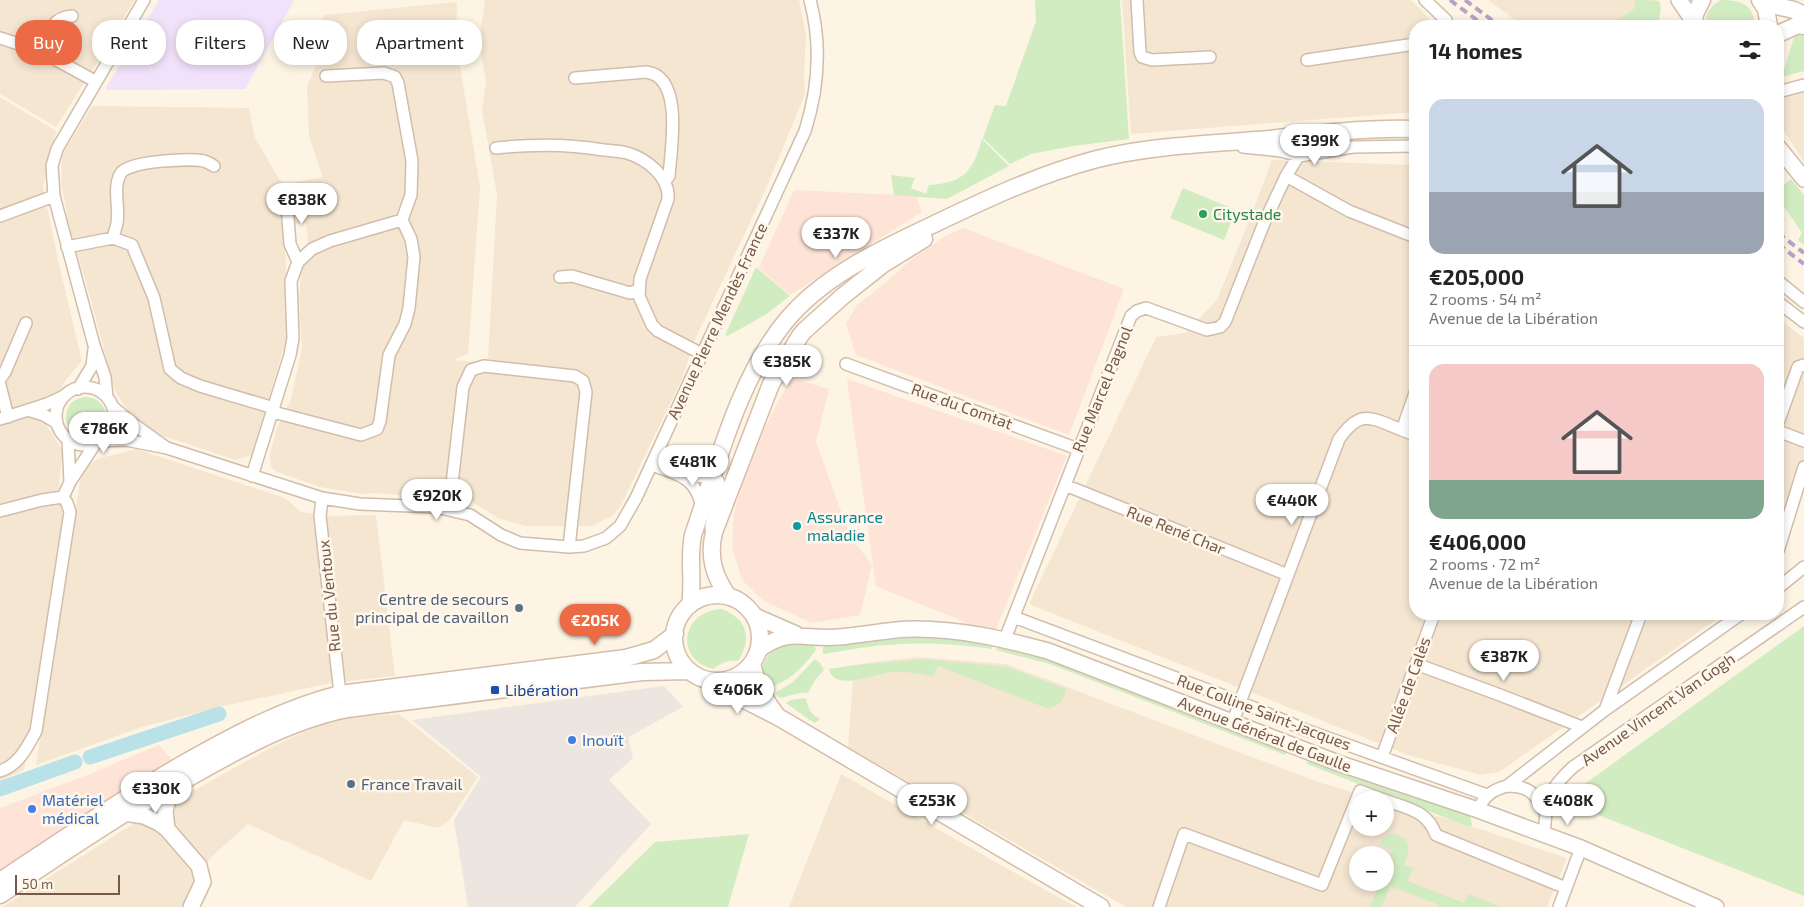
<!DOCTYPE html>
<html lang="en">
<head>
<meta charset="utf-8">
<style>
	:root { --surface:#fff; --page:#f2f2f2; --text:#222; --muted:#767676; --line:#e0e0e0; --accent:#ed6b44 }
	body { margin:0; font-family:"Exo 2",sans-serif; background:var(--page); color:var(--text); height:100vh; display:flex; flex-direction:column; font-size:19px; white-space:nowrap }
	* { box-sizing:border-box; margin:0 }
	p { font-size:16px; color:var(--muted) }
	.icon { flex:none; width:28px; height:28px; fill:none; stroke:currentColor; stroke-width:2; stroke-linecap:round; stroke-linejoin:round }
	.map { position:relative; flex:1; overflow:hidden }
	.sheet { position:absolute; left:1409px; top:20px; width:375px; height:600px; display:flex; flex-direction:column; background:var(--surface); border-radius:20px; box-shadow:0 2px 8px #0003 }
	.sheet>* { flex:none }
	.banner { position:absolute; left:15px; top:20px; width:475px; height:45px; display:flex; gap:10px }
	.buttons { position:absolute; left:1349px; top:791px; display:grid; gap:10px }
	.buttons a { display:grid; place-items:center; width:45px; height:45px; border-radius:50%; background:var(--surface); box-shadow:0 2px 8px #0003; font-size:25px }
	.scale { position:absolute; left:15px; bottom:12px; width:105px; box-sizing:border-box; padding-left:5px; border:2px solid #775948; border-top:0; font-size:14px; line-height:18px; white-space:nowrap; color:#775948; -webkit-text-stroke:4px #fff7eb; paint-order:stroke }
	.price { position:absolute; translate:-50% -42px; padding:0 11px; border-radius:18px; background:#fff; color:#222; font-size:16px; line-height:32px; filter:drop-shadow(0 1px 2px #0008) }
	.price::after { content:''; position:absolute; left:50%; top:30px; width:15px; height:11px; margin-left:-8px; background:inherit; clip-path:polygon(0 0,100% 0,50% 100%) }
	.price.active { background:var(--accent); color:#fff }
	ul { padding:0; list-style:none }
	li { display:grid; align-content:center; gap:10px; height:265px; padding:0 20px }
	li+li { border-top:1px solid var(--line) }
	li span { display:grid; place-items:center; height:155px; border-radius:15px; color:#555 }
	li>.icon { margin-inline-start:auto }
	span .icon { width:90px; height:90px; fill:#fffc; stroke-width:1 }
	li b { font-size:21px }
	h2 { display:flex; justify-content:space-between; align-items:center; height:60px; padding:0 20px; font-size:21px }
	.chip { padding:0 18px; border-radius:20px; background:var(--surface); box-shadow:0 2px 8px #0003; font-size:18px; line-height:45px }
	.chip.active { background:var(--accent); color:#fff }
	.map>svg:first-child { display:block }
</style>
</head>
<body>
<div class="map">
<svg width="1804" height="907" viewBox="0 0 1804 907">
	<rect width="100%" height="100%" fill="#fdf4e4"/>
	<!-- residential -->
	<path fill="#f5e6d2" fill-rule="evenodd" d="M0,0H134L99,60L56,127L0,94Z
		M485,0H799L806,35L804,74L805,94L768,184L694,342L682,379L620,507L612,516L592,526H525L498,518L465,497L434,498L375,493L361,494L320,487L277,472L271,467L270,454L277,428L291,399L302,348L299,300L301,273L308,243L306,223L295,224L293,186L295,182L323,177L309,137L307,86L318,61L315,27L325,15L457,2L456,43L480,187L468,354L454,360L585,371L488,359L497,195L482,110L486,81L479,42Z
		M1122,0H1411L1437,26H1415V112L1131,134Z
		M1488,0H1657L1649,26H1523Z
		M1804,89V162L1778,121V98Z
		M0,97L56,131L43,187L58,260L82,361L65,381L44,421L63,451L59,481L63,518L24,770L0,781Z
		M92,106L249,108L255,138L279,179L287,187L280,190L286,264L287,337L252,455L236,460L155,433L128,411L115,391L85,279L69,227L61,181L62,155Z
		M1272,160L1415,165V614H1724L1499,772L1481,775L1408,755L1029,604L1156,337L1185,333L1217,300L1249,221Z
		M1778,318L1804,338V466L1778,534Z
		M136,449L285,498L301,512L329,516L376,515L395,676L331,683L219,707L142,727L36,765L80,482L84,467L98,459Z
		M918,657L1006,664L1318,782L1380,800H1358V828H1385V801L1468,825L1567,858L1547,907H1126L848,747L853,677L858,664ZM1358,855H1385V882H1358Z
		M399,714L478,777L449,821L438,828L404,820L371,881L248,824L211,857L181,907H2L128,827L272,747L331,719Z
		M841,774L1045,890L1077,907H789Z"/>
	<!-- commercial -->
	<path fill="#fee3d7" d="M794,190L916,196L922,212L790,295L759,268Z
		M963,228L1124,289L1069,435L856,355L846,324L857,305L879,288L912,259L942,238Z
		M791,378L829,389L816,442L850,536L872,565L860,615L812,623L764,601L742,580L732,547L734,513L743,482L764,429Z
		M847,379L1067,456L994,634L876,586Z
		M159,745L176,764L93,810L0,871V808L90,774Z"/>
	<!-- industrial -->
	<path fill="#ede5df" d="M664,686L683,707L628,737L633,758L609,780L651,824L575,907H468L454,820L481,777L412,720Z"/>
	<!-- education -->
	<path fill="#f1e1fa" d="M159,0H294L245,89L105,90Z"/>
	<!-- green -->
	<path fill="#d2ecc2" d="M1035,0H1120L1129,139L1073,146L1031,154L1010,164L983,138L995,105L1006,106L1036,21Z
		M1635,0L1659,1L1661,8L1658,26H1609L1635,8Z
		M1721,0C1740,0 1755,4 1754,26H1706C1704,14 1711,6 1721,0Z
		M1795,33H1804V71L1779,78L1785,67Z
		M982,139L1009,166L947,199L894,195L891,175L915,178L911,188L926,194L929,185C964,183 973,171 982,139Z
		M1791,179L1804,195V245L1798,240L1802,233L1778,198V190Z
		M1183,188L1236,210L1224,240L1170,218Z
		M756,267L790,296L765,315L726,337V333Z
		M66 417a20 20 0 1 1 40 0a20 20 0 1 1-40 0Z
		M722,609C747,619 753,638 738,661C728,660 721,663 713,669C674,659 681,611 722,609Z
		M1804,626V896L1573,805L1572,793Z
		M918,637L960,639L993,644L992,649C957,644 923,642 888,645C866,646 844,651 823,654V647L825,645Z
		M795,644L815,646L816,650C802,668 790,681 768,688L761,669C770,650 774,646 795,644Z
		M997,645L1033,653L1287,750L1285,755L1050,664L996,650Z
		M815,659L820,663L824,670L815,680L808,693H800L780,698L775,693L793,682Z
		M924,659L1007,667L1067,689C1062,700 1060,708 1046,708L938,666L933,677C920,673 907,672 893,672C877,673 834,693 829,669L855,665Z
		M806,698C808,709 810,714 820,719L815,723L811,721L786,703L791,700Z
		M1308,759L1388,788L1468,814L1470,815L1472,825L1470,827L1467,826L1307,764Z
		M749,834L728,907H589L655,842Z
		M1391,834C1413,836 1410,849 1404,865L1413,868L1408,881L1464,903L1468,894L1501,907H1439V905L1390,886L1382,907H1370L1379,883L1385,882V868L1392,850L1379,844L1383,838Z"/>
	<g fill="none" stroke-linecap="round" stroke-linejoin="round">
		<!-- canal -->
		<path stroke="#b8e1e8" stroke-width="15" d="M90,757L219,714
			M0,789L75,762"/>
		<defs>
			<path id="minor" d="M1137,0L1140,52L1142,57L1152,60L1210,57
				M1425,0L1446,20L1448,26
				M0,38L40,51L95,81
				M40,51C48,34 52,17 72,16
				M1307,60L1415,44
				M575,78L646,72C684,76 671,149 669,176L665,181
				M1778,92L1804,85
				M1243,147L1281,151L1299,156L1353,147L1415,146
				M496,148C532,144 568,144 604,150C612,151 620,151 627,153C647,159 670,177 668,199L640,279L639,296L652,325L658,331L702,354
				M1286,176L1349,211L1415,237
				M286,193L290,244L298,262
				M0,216L54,196
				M113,238C114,233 116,228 117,223C120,208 112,187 121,173C128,161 190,158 204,161C207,162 211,164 214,166
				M67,247L113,238L132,245L154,298L170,369L181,378L200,386L274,408
				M560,277L572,276L630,293L639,290
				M1778,281L1804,302
				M1778,302L1804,322
				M846,364L1078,449
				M0,379L5,372L26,323
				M0,385L8,417
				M56 416a29 29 0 1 1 58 0a29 29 0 1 1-58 0Z
				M78,389L92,366L94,349
				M107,397L105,377L94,345L54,196L52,166L57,149L144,0
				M113,407L132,423L164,446
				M28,410L44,415L57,423
				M273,412L361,435L377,429L380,421L389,355L405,324L409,308L414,257L411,239L402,220L411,195L412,161L398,83L395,77L384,73L326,76
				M0,419L47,404L64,396
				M1778,423L1798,367L1804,365
				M1402,430L1415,435
				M1778,431L1804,441
				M68,440L70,482
				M100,441L126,440L167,448L322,498L360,504L436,507L449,510L470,515L501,535L520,543L569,547L584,546L606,538L620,526L636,498L805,131C819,87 822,45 810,0
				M652,465C679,475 695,476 702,507
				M679,475L713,477C729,483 711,513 711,528
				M252,476L290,355L293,338L291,281L298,262L312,249L330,241L402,220
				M1065,485L1288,575
				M63,497L70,482L95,444
				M322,498L320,516L340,694
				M449,510L463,387L471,370L484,366L575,376L583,381L586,392L569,547
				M0,511L42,500L63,497
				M1778,551L1804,467
				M1778,588L1804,567
				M1014,617L1240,702L1306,730L1487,795
				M1005,639L1131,316L1137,311L1146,308L1207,330L1220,327L1225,322L1264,223L1286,176L1312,134
				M1416,664L1500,695L1582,727
				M1605,710L1641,614
				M1233,721L1339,439C1361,408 1371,418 1402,430L1415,393
				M1382,757L1434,614
				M0,771C18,766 28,746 36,731L70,512L67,503L63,497
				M1507,786C1529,786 1535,793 1545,812
				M1385,800C1408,809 1427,810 1436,835L1566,888
				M1478,810C1484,796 1492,790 1507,786L1605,710L1741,614
				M1544,833C1545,826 1545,821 1546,814C1546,794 1560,779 1573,767L1804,607
				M1159,907L1184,834L1322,885L1360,791L1384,800
				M1559,907L1581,848"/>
			<path id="tertiary" d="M1679,0L1694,22
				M1778,147L1804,179
				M755,616L796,634
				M759,650C789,627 805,640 839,637C864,635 890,629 915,629C961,629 1004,639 1048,651L1338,763L1478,810L1581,848L1716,907
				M125,813L144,816L159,823L167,829L199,866L203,882L191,907
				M167,829L165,811L171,788"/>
			<path id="secondary" d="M1760,0L1766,9L1769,26
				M1763,3L1794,10L1804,15
				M1694,26L1695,14L1702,0
				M1778,34L1798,25L1804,26
				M674 638a43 43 0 1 1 86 0a43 43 0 1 1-86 0Z
				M728,596C714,576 708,557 714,532L771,384L800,336L804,331L843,296L882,265L924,239
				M690,605C694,581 688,559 693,535C717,466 738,380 785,322C820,279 875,252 924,229C980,202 1036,175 1097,159C1153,145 1212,144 1269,139C1318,134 1366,127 1415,129
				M752,663C756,684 764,700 778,717
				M716,681L731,693L780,718L1101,907
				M0,881C62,840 123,798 188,761C238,733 285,708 340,694L626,658L654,650L675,634
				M0,895C41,868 82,840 124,814C139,804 156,797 171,788C227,756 284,722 347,709L642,672L690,671"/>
		</defs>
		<!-- minor casing -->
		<use href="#minor" stroke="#d1bdac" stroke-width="14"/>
		<!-- tertiary casing -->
		<use href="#tertiary" stroke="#d1bdac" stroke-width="18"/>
		<!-- secondary casing -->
		<use href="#secondary" stroke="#d5bdaa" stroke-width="19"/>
		<!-- minor -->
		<use href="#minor" stroke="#fff" stroke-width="11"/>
		<!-- tertiary -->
		<use href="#tertiary" stroke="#fff" stroke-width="15"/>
		<!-- secondary -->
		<use href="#secondary" stroke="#fff" stroke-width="16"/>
		<!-- rail -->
		<path stroke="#b6a2c8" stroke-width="4" stroke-dasharray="8 5" stroke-linecap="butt" d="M1450,0L1485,26
			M1465,0L1500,26
			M1778,233L1804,253
			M1778,244L1804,264"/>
	</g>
	<!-- markers -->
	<circle fill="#2e9e5b" stroke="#fff7eb" stroke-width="2" cx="1203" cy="214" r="5"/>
	<circle fill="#0f9aa8" stroke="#fff7eb" stroke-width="2" cx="797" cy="526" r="5"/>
	<g fill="#5c6f8a" stroke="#fff7eb" stroke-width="2">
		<circle cx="519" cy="608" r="5"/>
		<circle cx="351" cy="784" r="5"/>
	</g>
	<rect fill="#1a4fb4" stroke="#fff7eb" stroke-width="2" x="490" y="685" width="10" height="10" rx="2.5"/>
	<g fill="#3f7fe0" stroke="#fff7eb" stroke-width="2">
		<circle cx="572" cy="740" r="5"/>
		<circle cx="32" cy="809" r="5"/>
	</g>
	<g text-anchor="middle" stroke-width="5" stroke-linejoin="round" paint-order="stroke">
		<!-- leisure labels -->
		<g font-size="16" fill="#27864d" stroke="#fff7eb" text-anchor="start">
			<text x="1213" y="220">Citystade</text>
		</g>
		<!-- street labels -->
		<g font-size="16" fill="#775948" stroke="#fff7eb">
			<text transform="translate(717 321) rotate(-65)" y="6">Avenue Pierre Mendès France</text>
			<text transform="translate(1102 389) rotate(-68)" y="6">Rue Marcel Pagnol</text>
			<text transform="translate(962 406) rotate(20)" y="6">Rue du Comtat</text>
			<text transform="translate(1176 530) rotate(22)" y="6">Rue René Char</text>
			<text transform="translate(329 596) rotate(-96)" y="6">Rue du Ventoux</text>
			<text transform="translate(1408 685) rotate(-70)" y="6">Allée de Calès</text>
			<text transform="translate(1658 709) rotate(-35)" y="6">Avenue Vincent Van Gogh</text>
			<text transform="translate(1264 712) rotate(21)" y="6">Rue Colline Saint-Jacques</text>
			<text transform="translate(1265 734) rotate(21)" y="6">Avenue Général de Gaulle</text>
		</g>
		<!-- culture labels -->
		<g font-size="16" fill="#0d838f" stroke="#fff7eb" text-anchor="start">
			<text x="807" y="523">Assurance<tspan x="807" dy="18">maladie</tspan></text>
		</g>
		<!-- service labels -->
		<g font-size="16" fill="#4e5e75" stroke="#fff7eb" text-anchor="end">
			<text x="509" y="605">Centre de secours<tspan x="509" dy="18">principal de cavaillon</tspan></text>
			<text x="361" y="790" text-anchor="start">France Travail</text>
		</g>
		<!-- transit labels -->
		<g font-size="16" fill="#164399" stroke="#fff7eb" text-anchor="start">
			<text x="505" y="696">Libération</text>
		</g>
		<!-- shop labels -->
		<g font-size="16" fill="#366cbe" stroke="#fff7eb" text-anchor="start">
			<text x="582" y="746">Inouït</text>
			<text x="42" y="806">Matériel<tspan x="42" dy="18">médical</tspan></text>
		</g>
	</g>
</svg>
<div class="buttons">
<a>+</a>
<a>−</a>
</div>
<div class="scale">50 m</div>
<b class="price" style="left:1315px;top:166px">€399K</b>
<b class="price" style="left:302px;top:225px">€838K</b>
<b class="price" style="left:836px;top:259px">€337K</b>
<b class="price" style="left:787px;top:387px">€385K</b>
<b class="price" style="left:104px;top:454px">€786K</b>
<b class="price" style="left:693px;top:487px">€481K</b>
<b class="price" style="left:437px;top:521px">€920K</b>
<b class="price" style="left:1292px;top:526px">€440K</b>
<b class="price active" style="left:595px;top:646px">€205K</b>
<b class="price" style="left:1504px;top:682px">€387K</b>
<b class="price" style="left:738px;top:715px">€406K</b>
<b class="price" style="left:156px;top:814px">€330K</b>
<b class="price" style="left:932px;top:826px">€253K</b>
<b class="price" style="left:1568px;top:826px">€408K</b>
<div class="banner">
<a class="chip active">Buy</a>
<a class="chip">Rent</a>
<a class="chip">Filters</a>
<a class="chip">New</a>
<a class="chip">Apartment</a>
</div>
<section class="sheet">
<h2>14 homes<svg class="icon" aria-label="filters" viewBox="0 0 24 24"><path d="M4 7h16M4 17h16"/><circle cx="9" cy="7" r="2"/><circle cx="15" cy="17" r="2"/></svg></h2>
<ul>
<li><span style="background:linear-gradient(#c9d6e8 60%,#9aa5b1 0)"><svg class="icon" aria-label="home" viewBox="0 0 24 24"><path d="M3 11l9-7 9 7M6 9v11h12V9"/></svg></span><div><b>€205,000</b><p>2 rooms · 54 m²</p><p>Avenue de la Libération</p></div></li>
<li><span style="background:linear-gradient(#f6c9c9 75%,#7fa58c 0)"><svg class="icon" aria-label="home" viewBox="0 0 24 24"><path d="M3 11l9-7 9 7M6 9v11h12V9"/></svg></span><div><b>€406,000</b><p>2 rooms · 72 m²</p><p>Avenue de la Libération</p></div></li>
</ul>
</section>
</div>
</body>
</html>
